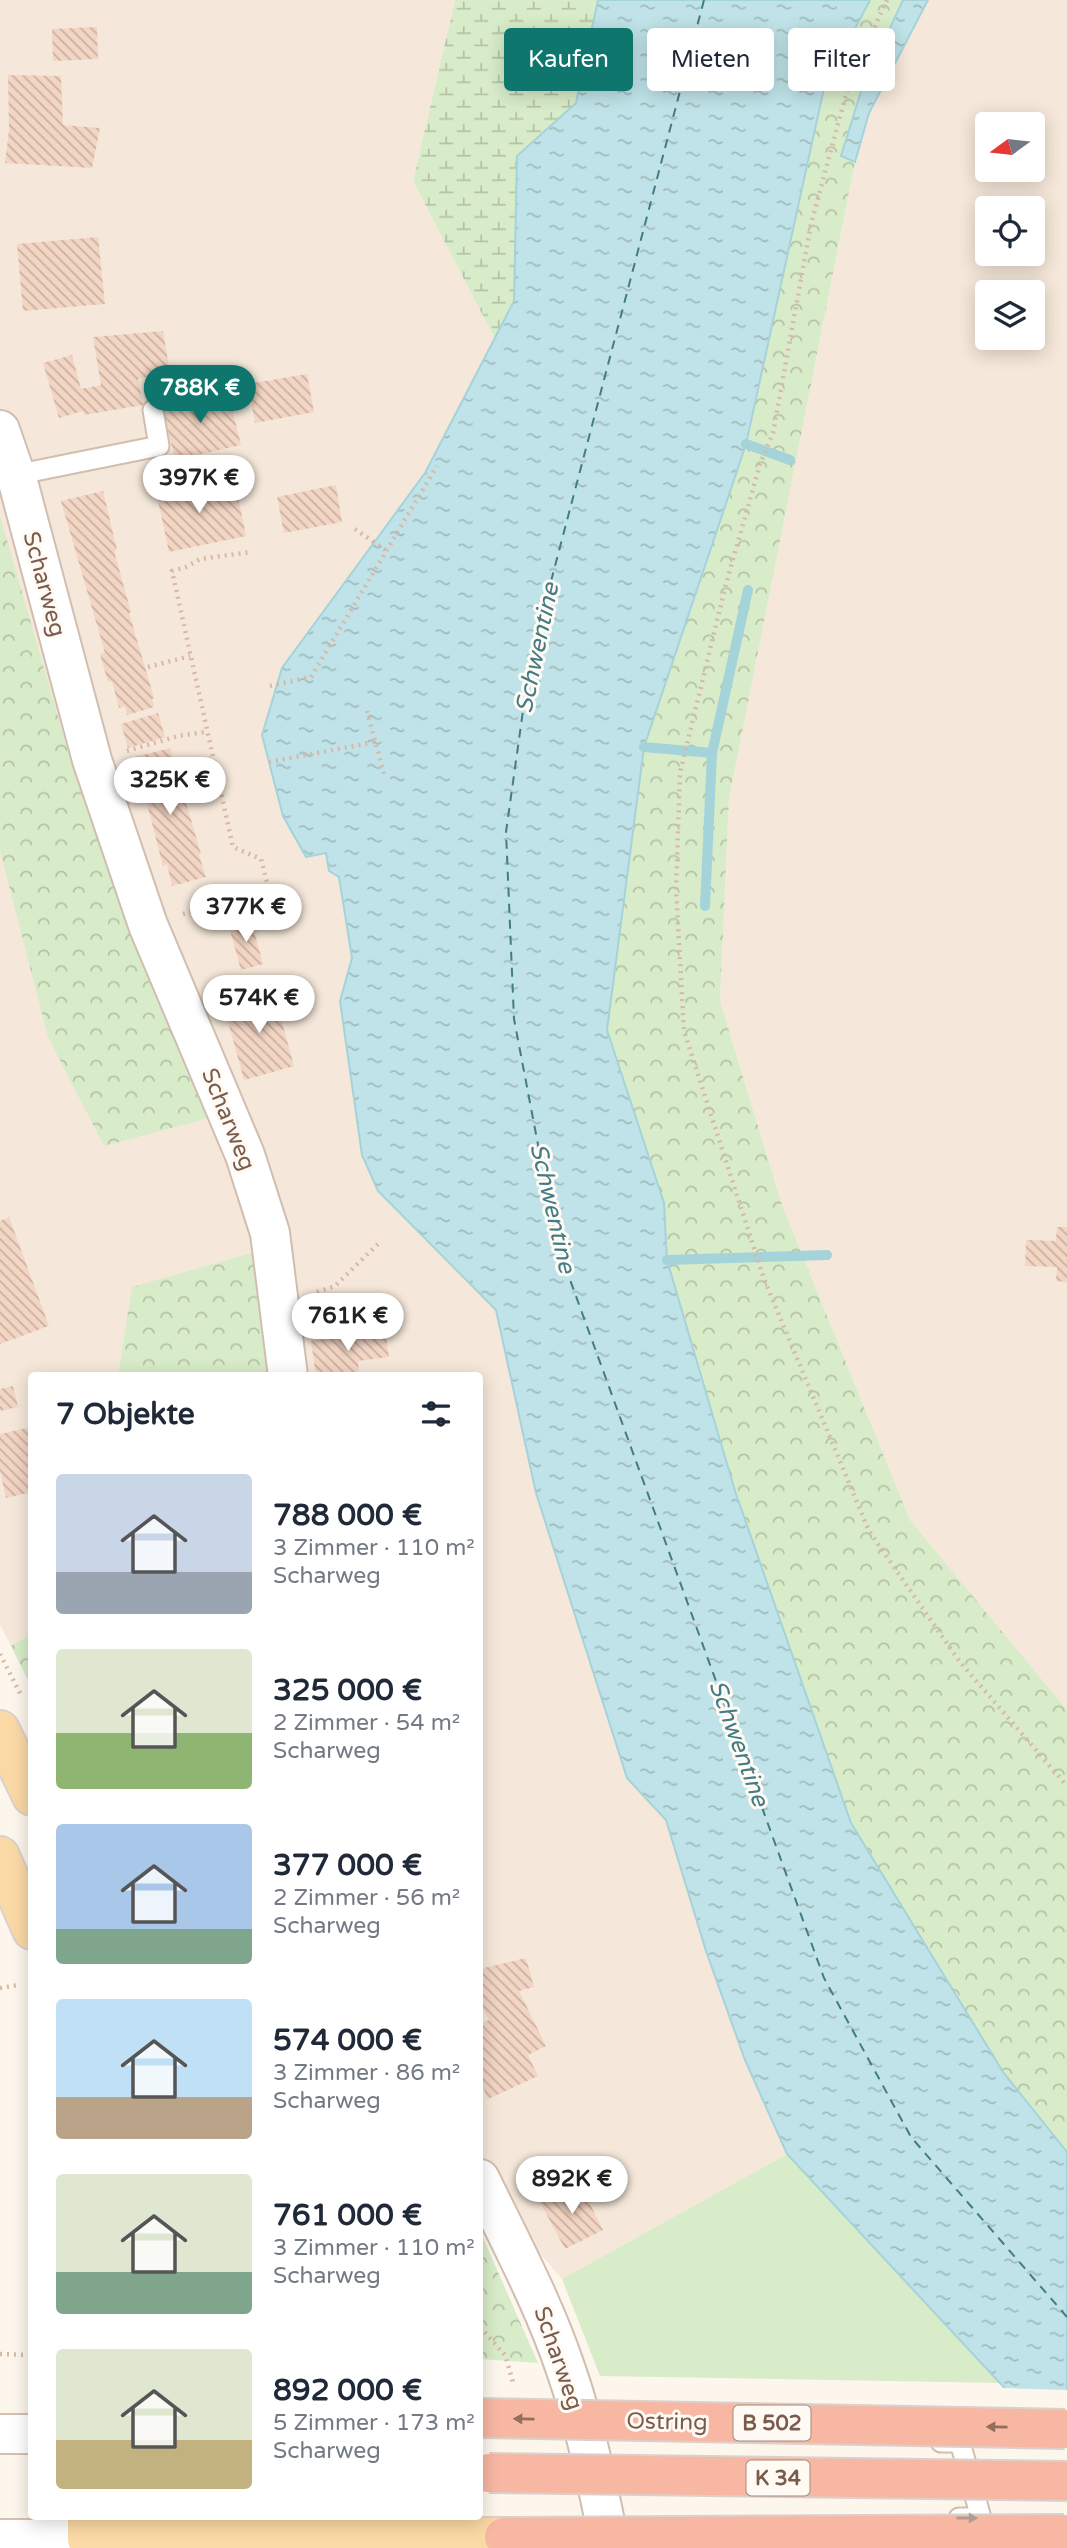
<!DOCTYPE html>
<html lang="de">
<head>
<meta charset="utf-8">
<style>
	:root { --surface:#fff; --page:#f2f2f3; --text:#1f2937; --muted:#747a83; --accent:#0f766e }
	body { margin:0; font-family:"Varela Round",sans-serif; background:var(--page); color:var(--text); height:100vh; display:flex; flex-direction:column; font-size:26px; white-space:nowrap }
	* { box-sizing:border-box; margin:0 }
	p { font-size:23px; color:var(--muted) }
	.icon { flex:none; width:38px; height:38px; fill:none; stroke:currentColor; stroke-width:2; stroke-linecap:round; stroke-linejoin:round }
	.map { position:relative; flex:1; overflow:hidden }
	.side { position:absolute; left:28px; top:1372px; width:455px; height:1148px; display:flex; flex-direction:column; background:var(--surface); border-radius:7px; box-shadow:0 4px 18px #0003 }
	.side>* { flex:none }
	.top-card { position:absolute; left:504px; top:28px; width:457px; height:63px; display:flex; gap:14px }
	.needle { width:46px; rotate:255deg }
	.buttons { position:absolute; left:975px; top:112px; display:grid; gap:14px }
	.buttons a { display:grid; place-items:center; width:70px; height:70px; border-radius:7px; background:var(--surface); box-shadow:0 4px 18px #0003; font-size:35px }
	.price { position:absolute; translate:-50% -60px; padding:0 16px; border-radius:24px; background:#fff; color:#222; font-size:23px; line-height:46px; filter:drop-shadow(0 2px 4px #0008) }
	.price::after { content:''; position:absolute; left:50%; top:42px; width:21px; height:16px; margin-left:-10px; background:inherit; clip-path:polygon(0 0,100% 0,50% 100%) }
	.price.selected { background:var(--accent); color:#fff }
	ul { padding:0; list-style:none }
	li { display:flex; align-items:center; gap:21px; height:175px; padding:0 28px }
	li span { display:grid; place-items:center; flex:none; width:196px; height:140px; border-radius:7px; color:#555 }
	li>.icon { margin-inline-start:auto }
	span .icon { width:84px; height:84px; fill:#fffc; stroke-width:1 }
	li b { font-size:30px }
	h2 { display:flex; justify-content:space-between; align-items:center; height:84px; padding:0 28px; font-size:30px }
	.pill { padding:0 24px; border-radius:7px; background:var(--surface); box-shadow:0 4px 18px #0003; font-size:24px; line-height:63px }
	.pill.selected { background:var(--accent); color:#fff }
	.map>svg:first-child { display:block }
</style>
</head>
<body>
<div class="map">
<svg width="1067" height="2548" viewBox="0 0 1067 2548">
	<defs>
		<pattern id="forest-crowns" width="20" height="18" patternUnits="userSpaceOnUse" patternTransform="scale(1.75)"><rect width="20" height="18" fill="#d8ecc9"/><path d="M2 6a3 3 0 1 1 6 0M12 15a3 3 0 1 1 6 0" fill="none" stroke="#b4c2a5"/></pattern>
		<pattern id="wetland-marsh" width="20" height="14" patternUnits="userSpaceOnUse" patternTransform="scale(1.75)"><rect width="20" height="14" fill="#d8ecc9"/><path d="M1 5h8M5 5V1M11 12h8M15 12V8" fill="none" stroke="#b4c2a5"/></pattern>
		<pattern id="water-ripples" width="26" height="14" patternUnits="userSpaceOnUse" patternTransform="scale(1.75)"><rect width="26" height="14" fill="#bfe3e8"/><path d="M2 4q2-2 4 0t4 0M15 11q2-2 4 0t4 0" fill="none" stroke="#a0bbbe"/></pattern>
		<pattern id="building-back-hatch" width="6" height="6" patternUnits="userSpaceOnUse" patternTransform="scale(1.75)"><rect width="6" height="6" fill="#f3d5c3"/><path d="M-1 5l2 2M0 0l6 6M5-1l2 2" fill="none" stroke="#cab0a1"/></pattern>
	</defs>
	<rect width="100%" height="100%" fill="#fdf6ec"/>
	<!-- residential -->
	<path fill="#f5e8da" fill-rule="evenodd" d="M0,0H455L413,181L495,339L425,473L327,853L339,877L352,958L340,1001L378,1191L496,1310L536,1493L627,1778L666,1820L706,1951L745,2060L787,2154L562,2279L480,2184V1376L271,1375L133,1287L118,1375L32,1376L31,1634L11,1646L0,1625Z
		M928,0H1067V1710L910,1520L782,1205L720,1001L729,799L855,162L869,113ZM987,124H1032V170H987ZM987,208H1032V254H987ZM987,292H1032V338H987Z"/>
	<!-- grass -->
	<path fill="#d8ecc9" d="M787,2154L1000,2383L600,2376L562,2279Z"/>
	<!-- forest -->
	<path fill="url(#forest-crowns)" d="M870,0H903L862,88L842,156L855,162L729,799L720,1001L782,1205L910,1520L1067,1710V2152L1003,2072L851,1823L735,1491L667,1260L664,1203L607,1030L644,747L746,444L824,88Z
		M0,516L74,772L137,946L209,1118L104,1146L48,1037L0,851Z
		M255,1252L271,1375L118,1376L132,1287Z
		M31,1634V1686L11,1646Z
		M480,2231L538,2363L480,2359Z"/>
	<!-- wetland -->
	<path fill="url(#wetland-marsh)" d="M455,0H598L576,103L517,156L514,300L495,339L413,181Z"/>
	<!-- water -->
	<path fill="url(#water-ripples)" stroke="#a5d3da" stroke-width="2" d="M598,0H870L824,88L746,444L644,747L607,1030L664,1203L667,1260L735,1491L851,1823L1003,2072L1067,2152V2483L1024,2409L787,2154L745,2060L706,1951L666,1820L627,1778L536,1493L496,1310L378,1191L362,1155L340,1001L352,958L339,877L329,871L326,853L306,857L283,816L262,735L282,668L425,473L514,301L517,156L576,103Z
		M903,0H928L869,113L855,162L841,156L862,88Z"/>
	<!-- pier -->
	<path fill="#fdf6ec" d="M999,2388L1067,2390V2487L1021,2411Z"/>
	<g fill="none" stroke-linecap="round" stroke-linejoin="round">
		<!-- stream -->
		<path stroke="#a5d3da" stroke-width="10" d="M746,444L790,460
			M644,747L712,753
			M705,906L712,753L748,590
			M667,1260L827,1255"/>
		<!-- ferry -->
		<path stroke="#437c86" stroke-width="2" stroke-dasharray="9 7" stroke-linecap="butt" d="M704,0L530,661L506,832L514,1019L557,1244L824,1978L911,2137L1067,2317"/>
	</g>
	<!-- building -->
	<path fill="url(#building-back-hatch)" d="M97,27L98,59L53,61L52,29Z
		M8,75L61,76L63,125L100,128L92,168L5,163L9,130Z
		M98,237L105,304L23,311L17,244Z
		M163,331L170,373L138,379L143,405L84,415L83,411L59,418L43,363L72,355L81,389L101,385L93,337Z
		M307,374L314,412L255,423L248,384Z
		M200,391L203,403L229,397L241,445L175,460L161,401Z
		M184,480L187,493L235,483L246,536L169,552L155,486Z
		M336,485L342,522L284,533L277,497Z
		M103,491L117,550L114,551L131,612L129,613L154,698L152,699L154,707L127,715L125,706L119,708L112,681L108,682L100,654L105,653L61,501Z
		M158,713L165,737L128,748L121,724Z
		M170,748L201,854L199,855L206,877L172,886L167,864L163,866L135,757Z
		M250,917L263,964L241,970L228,923Z
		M273,989L294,1066L244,1080L223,1003Z
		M9,1217L49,1326L0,1344V1221Z
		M1057,1227H1067V1282L1056,1281L1057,1267L1025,1266L1026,1240L1056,1241Z
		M385,1330L389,1357L358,1361L359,1376H316L311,1341Z
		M13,1386L18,1407L0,1411V1389Z
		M32,1427V1492L6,1498L0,1470V1434Z
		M526,1958L534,1987L519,1991L546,2046L528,2055L538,2076L488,2099L480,2081V2024L489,2020L480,2002V1969Z
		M579,2182L603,2230L565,2249L540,2202Z"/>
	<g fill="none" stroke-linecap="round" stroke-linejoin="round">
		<defs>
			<path id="lane" d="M15,475L159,446L153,410
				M941,2442H960L981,2518H959"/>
			<path id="street" d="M0,430L18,482L92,760L148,925L245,1155L270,1233L288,1376
				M480,2179C510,2241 544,2304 566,2370C586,2427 599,2489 610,2548"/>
			<path id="secondary" d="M0,2434H32
				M0,2539H87V2548"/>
			<path id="primary" d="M0,1730L32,1796
				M0,1856L32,1930
				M87,2516V2539L153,2537H504"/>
		</defs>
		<!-- lane casing -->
		<use href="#lane" stroke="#d1beb0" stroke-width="23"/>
		<!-- street casing -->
		<use href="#street" stroke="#d1beb0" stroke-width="42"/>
		<!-- secondary casing -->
		<use href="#secondary" stroke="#d6c0b0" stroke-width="42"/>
		<!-- primary casing -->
		<use href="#primary" stroke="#dad1cd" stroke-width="42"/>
		<!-- path -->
		<path stroke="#d9b8a5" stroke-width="4.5" stroke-dasharray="2 5" stroke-linecap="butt" d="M887,0L850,80L811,224L773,433L760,464L726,584L680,773L676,891L684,1031L764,1279L869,1531L960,1662L1067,1786
			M355,529L387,551
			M148,667L190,656
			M270,686L311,677L437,466
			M367,711L384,774
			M127,751L178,736L206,732
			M269,762L375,742
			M183,914L269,890L261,859L233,847L172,571L186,567L200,559L251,552
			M317,1292L335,1286L379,1243
			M0,1654L22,1697
			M0,1988L18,1985
			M480,2327L505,2355L513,2382
			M0,2354L32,2355"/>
		<!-- lane -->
		<use href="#lane" stroke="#fff" stroke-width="19"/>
		<!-- street -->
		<use href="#street" stroke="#fff" stroke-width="38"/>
		<!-- secondary -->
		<use href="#secondary" stroke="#fff" stroke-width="38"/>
		<!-- primary -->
		<use href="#primary" stroke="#fbd9a5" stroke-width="38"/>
		<defs>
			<path id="highway-bridge" d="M480,2418L1065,2429
				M489,2473L1067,2481
				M504,2537L1064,2534"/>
		</defs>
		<!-- highway-bridge casing -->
		<use href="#highway-bridge" stroke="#dad1cd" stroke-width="42" stroke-linecap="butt"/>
		<!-- highway-bridge -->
		<use href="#highway-bridge" stroke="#f7b7a3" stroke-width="38"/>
	</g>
	<!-- one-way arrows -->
	<defs><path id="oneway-solid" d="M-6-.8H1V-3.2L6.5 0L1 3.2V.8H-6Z" transform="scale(1.75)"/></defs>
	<g fill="#936e5e">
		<use href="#oneway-solid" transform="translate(524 2419) rotate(-179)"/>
		<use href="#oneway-solid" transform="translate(997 2427) rotate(-179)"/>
	</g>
	<use fill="#af9d94" href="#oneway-solid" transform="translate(967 2518)"/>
	<g text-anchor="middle" stroke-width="6" stroke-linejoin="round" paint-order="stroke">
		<!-- shield labels -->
		<g fill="#fffaf3" stroke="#a28b7f" stroke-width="2">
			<rect x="733.5" y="2405.5" width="77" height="35" rx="5"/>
			<rect x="746.5" y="2460.5" width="63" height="35" rx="5"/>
		</g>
		<g font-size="21" font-weight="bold" fill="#7a5c4d">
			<text x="772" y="2430">B 502</text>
			<text x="778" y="2485">K 34</text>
		</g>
		<!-- street labels -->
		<g font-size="23" fill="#7a5c4d" stroke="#fffaf3">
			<text transform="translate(45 584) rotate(75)" y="8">Scharweg</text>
			<text transform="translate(229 1119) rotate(68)" y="8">Scharweg</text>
			<text transform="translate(559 2358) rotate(71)" y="8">Scharweg</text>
			<text transform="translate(667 2421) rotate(1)" y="8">Ostring</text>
		</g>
		<!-- water labels -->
		<g font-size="24" font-style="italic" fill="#437c86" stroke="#fffaf3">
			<text transform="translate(537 648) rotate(-78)" y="8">Schwentine</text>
			<text transform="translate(553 1208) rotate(77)" y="8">Schwentine</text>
			<text transform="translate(739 1743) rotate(70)" y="8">Schwentine</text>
		</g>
	</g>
</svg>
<div class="buttons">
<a><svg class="needle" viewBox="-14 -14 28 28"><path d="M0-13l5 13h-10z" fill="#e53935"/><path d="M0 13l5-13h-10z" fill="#747a83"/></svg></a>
<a><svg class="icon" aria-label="locate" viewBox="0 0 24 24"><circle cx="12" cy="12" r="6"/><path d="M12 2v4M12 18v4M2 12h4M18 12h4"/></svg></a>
<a><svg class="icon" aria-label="layers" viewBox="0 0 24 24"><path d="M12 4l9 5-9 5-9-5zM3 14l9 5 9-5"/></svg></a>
</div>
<b class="price selected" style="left:200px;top:425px">788K €</b>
<b class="price" style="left:199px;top:515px">397K €</b>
<b class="price" style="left:170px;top:817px">325K €</b>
<b class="price" style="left:246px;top:944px">377K €</b>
<b class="price" style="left:259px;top:1035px">574K €</b>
<b class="price" style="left:348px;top:1353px">761K €</b>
<b class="price" style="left:572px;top:2216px">892K €</b>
<div class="top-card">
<a class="pill selected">Kaufen</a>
<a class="pill">Mieten</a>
<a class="pill">Filter</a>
</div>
<section class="side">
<h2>7 Objekte<svg class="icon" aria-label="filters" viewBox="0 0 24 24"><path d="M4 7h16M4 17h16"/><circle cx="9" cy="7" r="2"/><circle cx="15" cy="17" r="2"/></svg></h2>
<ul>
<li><span style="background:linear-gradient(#c9d6e8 70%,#9aa5b1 0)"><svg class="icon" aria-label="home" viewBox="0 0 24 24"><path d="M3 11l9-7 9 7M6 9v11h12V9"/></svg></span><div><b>788 000 €</b><p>3 Zimmer · 110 m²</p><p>Scharweg</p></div></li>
<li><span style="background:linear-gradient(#dfe7d0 60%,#8fb573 0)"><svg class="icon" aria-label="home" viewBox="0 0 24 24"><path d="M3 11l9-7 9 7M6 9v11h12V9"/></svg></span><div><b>325 000 €</b><p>2 Zimmer · 54 m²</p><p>Scharweg</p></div></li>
<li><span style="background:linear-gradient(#a9c7e8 75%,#7fa58c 0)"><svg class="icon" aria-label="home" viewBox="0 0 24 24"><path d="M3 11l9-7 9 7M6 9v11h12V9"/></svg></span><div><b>377 000 €</b><p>2 Zimmer · 56 m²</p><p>Scharweg</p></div></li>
<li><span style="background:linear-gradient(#bfe0f5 70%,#b9a48a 0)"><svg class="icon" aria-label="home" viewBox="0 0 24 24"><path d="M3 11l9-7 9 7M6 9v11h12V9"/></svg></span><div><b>574 000 €</b><p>3 Zimmer · 86 m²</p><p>Scharweg</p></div></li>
<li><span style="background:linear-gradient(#dfe7d0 70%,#7fa58c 0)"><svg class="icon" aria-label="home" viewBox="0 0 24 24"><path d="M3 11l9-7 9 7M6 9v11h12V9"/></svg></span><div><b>761 000 €</b><p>3 Zimmer · 110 m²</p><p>Scharweg</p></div></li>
<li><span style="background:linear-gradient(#dfe7d0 65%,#c2b280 0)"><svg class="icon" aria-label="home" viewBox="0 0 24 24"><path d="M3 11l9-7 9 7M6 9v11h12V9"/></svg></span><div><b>892 000 €</b><p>5 Zimmer · 173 m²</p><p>Scharweg</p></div></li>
</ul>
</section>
</div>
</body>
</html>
